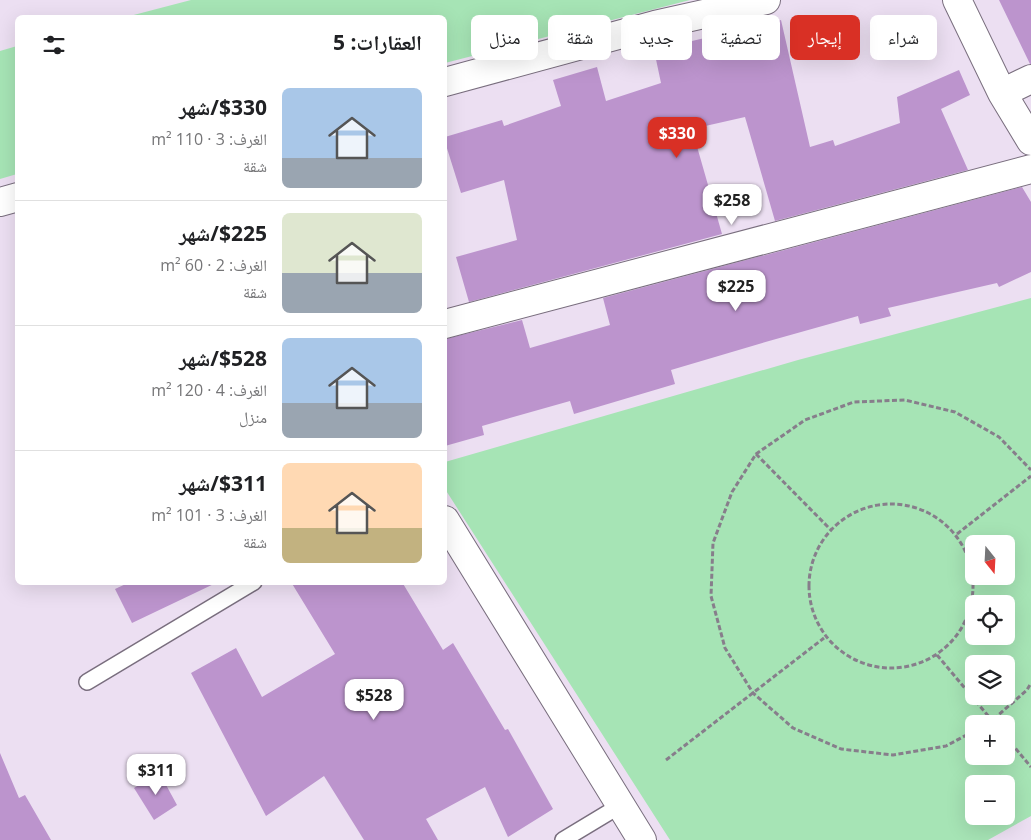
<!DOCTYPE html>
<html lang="ar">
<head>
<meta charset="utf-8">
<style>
	:root { --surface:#fff; --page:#f2f2f2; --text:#202124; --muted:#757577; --line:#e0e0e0; --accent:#d93025 }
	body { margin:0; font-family:"Open Sans","Noto Naskh Arabic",sans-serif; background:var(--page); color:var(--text); direction:rtl; height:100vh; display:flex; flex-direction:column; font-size:19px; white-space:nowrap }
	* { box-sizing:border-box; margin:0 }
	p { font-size:16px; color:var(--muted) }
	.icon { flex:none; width:28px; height:28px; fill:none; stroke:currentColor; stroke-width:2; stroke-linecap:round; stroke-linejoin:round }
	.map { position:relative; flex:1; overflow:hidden; direction:ltr }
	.details { position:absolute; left:15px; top:15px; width:432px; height:570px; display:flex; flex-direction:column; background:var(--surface); border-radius:8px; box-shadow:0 5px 20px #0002; direction:rtl }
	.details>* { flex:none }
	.hud { position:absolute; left:462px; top:15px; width:475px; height:45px; direction:rtl; display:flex; gap:10px }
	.needle { width:32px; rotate:162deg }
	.tools { position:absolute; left:965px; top:535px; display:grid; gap:10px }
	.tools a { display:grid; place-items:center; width:50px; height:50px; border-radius:8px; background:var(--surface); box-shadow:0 5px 20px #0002; font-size:25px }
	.price { position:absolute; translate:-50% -42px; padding:0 11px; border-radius:10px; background:#fff; color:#222; font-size:16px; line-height:32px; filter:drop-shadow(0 1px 2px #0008) }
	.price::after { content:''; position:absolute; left:50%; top:30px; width:15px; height:11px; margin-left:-8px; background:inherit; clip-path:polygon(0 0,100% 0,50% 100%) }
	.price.selected { background:var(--accent); color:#fff }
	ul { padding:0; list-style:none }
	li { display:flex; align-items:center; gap:15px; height:125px; padding:0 25px }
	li+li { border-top:1px solid var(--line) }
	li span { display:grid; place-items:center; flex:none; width:140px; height:100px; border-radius:8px; color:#555 }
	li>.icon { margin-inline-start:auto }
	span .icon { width:60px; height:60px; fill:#fffc; stroke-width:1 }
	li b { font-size:21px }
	h2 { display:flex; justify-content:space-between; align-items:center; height:60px; padding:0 25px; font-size:21px }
	.tag { padding:0 18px; border-radius:8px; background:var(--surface); box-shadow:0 5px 20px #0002; font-size:18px; line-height:45px }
	.tag.selected { background:var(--accent); color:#fff }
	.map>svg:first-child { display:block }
</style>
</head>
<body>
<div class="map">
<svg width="1031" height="840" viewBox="0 0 1031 840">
	<rect width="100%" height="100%" fill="#ecdff2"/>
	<!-- green -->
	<path fill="#a6e4b5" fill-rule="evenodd" d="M191,0H690L445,63V18L126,17Z
		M17,46V174L0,179V51Z
		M1031,298V816L988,840H670L445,489V462L798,360ZM974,544H1006V576H974ZM974,604H1006V636H974ZM974,664H1006V696H974ZM974,724H1006V756H974ZM974,784H1006V816H974Z"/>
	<!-- building -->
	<path fill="#bc94cd" d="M999,0H1031V64H1030Z
		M781,20L810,147L833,140L835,146L900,123L897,97L959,70L970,95L941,109L968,170L775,221L745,117L692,129L722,234L469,302L456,257L517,240L504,180L461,193L445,142V137L502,120L504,126L561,106L553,80L597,67L606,101L661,83L654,50Z
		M1022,187L1031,202V272L999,287L997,283L888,308L891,316L860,324L858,316L769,341L671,370L675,384L574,414L570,401L482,426L484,435L445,446V339L522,320L530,348L610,325L603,298Z
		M130,582H218L132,623L115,589Z
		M291,582H402L443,650L453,643L505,730L508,729L553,809L508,837L485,787L426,819L438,840H364L324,776L266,816L191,673L236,648L262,697L335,654Z
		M0,753L19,798L25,795L51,840H0Z
		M159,772L177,805L154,820L134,788Z"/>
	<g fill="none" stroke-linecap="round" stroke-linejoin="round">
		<defs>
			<path id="service" d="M87,682L254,582
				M563,840L621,805"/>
			<path id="minor" d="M957,0L1002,93L1031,141
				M445,82L655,25L766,0
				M1002,93L1031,79
				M0,202L18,197
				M445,324L1031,169
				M445,520L642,840"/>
		</defs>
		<!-- service casing -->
		<use href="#service" stroke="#796e7e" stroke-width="18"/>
		<!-- minor casing -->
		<use href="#minor" stroke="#796e7e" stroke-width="30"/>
		<!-- path -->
		<path stroke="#877e8b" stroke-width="3" stroke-dasharray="5 2.5" stroke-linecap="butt" d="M756,454L830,529
			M809 586a82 82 0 1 1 164 0a82 82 0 1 1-164 0Z
			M957,534L1031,476
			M937,655L995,724
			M988,724L1027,690L1031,683
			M974,731L946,746L893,755L841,749L793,728L753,693L725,648L711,596L713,543L732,492L756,454L805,420L854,402L905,400L955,412L999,437L1031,470
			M1006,737L1031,767
			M666,760L824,638"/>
		<!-- service -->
		<use href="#service" stroke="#fff" stroke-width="15"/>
		<!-- minor -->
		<use href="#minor" stroke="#fff" stroke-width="28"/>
	</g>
</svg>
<div class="tools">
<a><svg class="needle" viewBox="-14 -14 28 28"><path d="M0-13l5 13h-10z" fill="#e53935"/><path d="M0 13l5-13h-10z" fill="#757577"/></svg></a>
<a><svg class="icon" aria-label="locate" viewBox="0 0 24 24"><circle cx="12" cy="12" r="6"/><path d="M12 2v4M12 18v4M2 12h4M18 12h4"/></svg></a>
<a><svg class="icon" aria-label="layers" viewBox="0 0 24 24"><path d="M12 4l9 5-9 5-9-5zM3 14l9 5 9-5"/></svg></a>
<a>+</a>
<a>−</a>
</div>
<b class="price selected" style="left:677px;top:159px">$330</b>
<b class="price" style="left:732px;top:226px">$258</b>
<b class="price" style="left:736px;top:312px">$225</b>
<b class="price" style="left:374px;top:721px">$528</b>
<b class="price" style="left:156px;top:796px">$311</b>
<div class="hud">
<a class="tag">شراء</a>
<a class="tag selected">إيجار</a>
<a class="tag">تصفية</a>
<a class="tag">جديد</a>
<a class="tag">شقة</a>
<a class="tag">منزل</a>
</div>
<section class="details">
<h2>العقارات: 5<svg class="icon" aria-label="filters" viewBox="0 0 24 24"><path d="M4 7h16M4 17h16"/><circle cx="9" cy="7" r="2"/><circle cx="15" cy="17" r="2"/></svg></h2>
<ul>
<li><span style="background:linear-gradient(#a9c7e8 70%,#9aa5b1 0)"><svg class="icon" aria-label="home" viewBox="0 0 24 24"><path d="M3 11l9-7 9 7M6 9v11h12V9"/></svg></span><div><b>$330/شهر</b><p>الغرف: 3 · 110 m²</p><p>شقة</p></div></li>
<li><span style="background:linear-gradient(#dfe7d0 60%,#9aa5b1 0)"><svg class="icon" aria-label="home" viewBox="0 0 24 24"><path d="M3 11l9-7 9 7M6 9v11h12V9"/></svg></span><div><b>$225/شهر</b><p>الغرف: 2 · 60 m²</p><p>شقة</p></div></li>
<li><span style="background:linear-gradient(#a9c7e8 65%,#9aa5b1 0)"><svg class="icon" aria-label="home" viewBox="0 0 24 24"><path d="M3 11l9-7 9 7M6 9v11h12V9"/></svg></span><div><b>$528/شهر</b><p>الغرف: 4 · 120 m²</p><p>منزل</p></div></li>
<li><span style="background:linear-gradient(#ffd9b3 65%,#c2b280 0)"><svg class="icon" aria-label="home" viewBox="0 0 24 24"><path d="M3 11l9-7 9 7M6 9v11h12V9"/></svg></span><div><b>$311/شهر</b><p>الغرف: 3 · 101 m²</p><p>شقة</p></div></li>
</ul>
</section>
</div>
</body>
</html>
